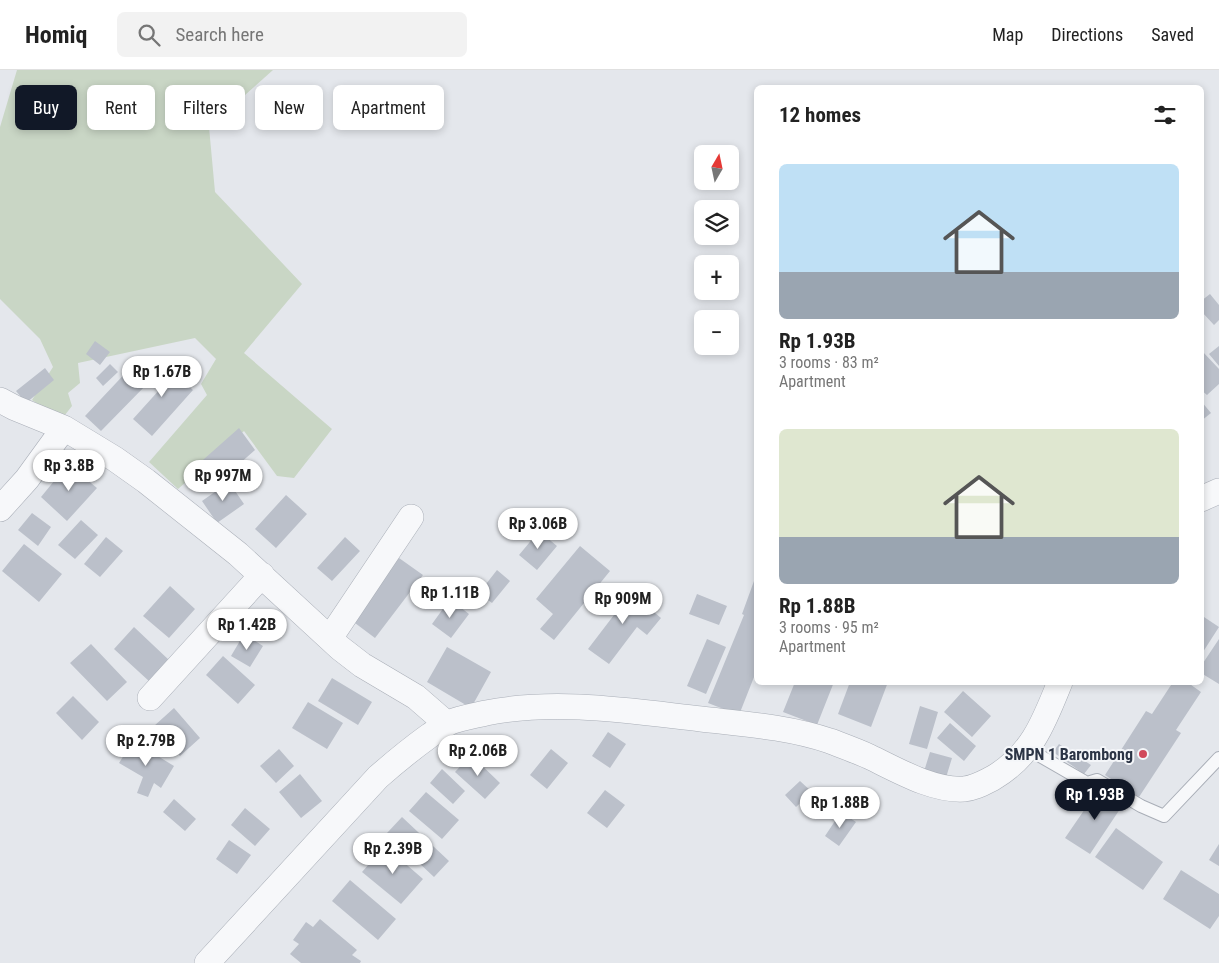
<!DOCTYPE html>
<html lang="en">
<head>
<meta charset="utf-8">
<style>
	:root { --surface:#fff; --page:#f2f2f2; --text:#222; --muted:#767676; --line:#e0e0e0; --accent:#111827 }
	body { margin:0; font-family:"Roboto Condensed",sans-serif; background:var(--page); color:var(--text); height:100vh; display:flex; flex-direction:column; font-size:19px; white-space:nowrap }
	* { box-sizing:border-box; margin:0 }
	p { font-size:16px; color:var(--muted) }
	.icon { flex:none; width:28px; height:28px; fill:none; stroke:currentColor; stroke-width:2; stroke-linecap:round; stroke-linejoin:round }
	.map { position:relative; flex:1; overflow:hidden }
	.drawer { position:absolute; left:754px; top:15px; width:450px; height:600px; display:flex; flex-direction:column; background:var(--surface); border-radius:8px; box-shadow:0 2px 8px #0003 }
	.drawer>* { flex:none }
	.hud { position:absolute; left:15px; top:15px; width:475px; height:45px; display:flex; gap:10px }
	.needle { width:32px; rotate:9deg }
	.fabs { position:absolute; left:694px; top:75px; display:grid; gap:10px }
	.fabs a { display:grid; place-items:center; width:45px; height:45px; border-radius:8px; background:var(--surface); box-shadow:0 2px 8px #0003; font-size:25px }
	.price { position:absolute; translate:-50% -42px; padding:0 11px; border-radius:18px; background:#fff; color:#222; font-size:16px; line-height:32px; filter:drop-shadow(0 1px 2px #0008) }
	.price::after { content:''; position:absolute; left:50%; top:30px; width:15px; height:11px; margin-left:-8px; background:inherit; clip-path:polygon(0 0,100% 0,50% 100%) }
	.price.active { background:var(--accent); color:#fff }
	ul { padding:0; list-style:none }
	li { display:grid; align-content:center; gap:10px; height:265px; padding:0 25px }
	li span { display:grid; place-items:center; height:155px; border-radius:8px; color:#555 }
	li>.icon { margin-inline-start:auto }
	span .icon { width:90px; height:90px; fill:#fffc; stroke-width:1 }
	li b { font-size:21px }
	h2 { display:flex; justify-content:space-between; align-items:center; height:60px; padding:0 25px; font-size:21px }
	.tag { padding:0 18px; border-radius:8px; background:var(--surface); box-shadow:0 2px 8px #0003; font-size:18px; line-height:45px }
	.tag.active { background:var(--accent); color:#fff }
	header { display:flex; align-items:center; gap:30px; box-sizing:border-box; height:70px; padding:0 25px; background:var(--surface); border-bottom:1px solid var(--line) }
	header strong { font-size:24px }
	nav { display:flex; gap:28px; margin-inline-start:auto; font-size:18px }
	.search { width:350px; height:45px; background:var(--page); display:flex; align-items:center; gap:12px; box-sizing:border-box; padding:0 18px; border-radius:8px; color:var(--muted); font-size:19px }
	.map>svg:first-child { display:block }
</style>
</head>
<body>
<header>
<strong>Homiq</strong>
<div class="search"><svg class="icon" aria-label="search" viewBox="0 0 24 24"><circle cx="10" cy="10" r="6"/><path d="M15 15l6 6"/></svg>Search here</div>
<nav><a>Map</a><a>Directions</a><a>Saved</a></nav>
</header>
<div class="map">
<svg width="1219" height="893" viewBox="0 0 1219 893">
	<rect width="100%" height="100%" fill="#e4e7ec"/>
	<!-- green -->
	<path fill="#c9d6c5" d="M17,0H273L209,57L215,122L302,214L244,283L332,359L294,408L277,406L244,361L178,419L149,392L207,325L201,314L216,289L195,268L78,293L80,313L68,323L72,336L61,350L32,330L53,297L40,269L0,229V57Z"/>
	<!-- building -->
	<path fill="#bbc0ca" d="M1210,224L1219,235V250L1214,255L1201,241V231Z
		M95,271L110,282L100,295L86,284Z
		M1219,276V296L1209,284Z
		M1203,282L1219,299V314L1207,325L1201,320V285Z
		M160,290L193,320L152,366L133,349L161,318L146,305Z
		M110,294L118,302L103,316L96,308Z
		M132,296L149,312L101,361L85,346Z
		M45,298L54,310L26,333L16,321Z
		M1201,331L1211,343L1201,351Z
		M239,358L255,380L213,417L195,397Z
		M68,394L97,418L67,451L41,427Z
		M229,412L244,434L217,453L202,431Z
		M286,425L307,444L276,478L255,459Z
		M32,443L51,457L38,476L18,460Z
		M81,450L98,465L75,489L58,475Z
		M539,461L557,476L537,500L519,485Z
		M106,467L123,481L100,507L84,494Z
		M345,467L360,481L332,511L317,498Z
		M24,474L62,504L39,532L2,501Z
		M580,476L610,501L554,570L540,559L553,544L536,529Z
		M399,488L423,505L375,568L351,550Z
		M497,500L510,511L492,533L479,523Z
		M754,511L756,512V602L739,645L708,633L744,545L742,544Z
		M170,516L195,539L169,568L143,546Z
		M623,516L661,548L647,565L637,557L609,594L588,579L617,541L608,533Z
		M697,524L727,536L719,555L689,544Z
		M450,529L469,544L451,568L432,554Z
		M1201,545L1219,557L1201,585Z
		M134,557L170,591L150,612L114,579Z
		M244,564L263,576L250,597L231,586Z
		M707,569L726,577L706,624L687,616Z
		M1219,569V614L1201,603V596Z
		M91,574L127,612L107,631L70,593Z
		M447,577L491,602L471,638L427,612Z
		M223,586L255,615L238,634L206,605Z
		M332,608L372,632L358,655L318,631Z
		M795,612H834L817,655L783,642Z
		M850,612H888L871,657L838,644Z
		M1173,612H1187L1201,622L1176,660L1181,663L1139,727L1105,705L1146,641L1152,644Z
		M963,621L991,646L972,667L944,642Z
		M73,626L99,652L82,670L56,643Z
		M308,632L343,653L327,679L292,658Z
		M920,636L938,642L927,679L909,674Z
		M174,638L200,668L180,686L154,656Z
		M950,653L976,676L964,691L937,668Z
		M608,662L626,674L610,698L592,686Z
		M133,671L174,696L161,718L154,713L148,727L137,723L143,707L119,693Z
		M1059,674L1091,695L1084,704L1053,682Z
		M279,679L294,696L276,713L260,696Z
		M551,679L568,693L547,719L530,705Z
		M930,682L952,688L944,714L922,708Z
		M471,685L500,713L485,729L455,702Z
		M442,699L465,721L453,734L430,713Z
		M300,704L322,731L301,748L279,722Z
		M800,711L812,722L796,737L785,725Z
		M1100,717L1124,733L1090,784L1065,768Z
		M605,720L625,735L607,758L587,743Z
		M426,722L459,750L442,769L409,741Z
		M174,729L196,749L185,761L163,742Z
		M245,738L270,759L255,776L231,755Z
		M841,742L856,752L839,776L825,766Z
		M402,747L449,791L434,807L387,763Z
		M1116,758L1163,792L1143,820L1095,787Z
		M229,770L251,785L237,804L216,789Z
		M1219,774V796L1209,790Z
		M385,776L423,809L401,834L362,802Z
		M1181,800L1219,824V846L1210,859L1163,829Z
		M350,810L396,849L378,870L332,831Z
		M320,849L357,880L352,885L361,891L360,893H301L290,884L299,874L293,870L306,852L313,857Z"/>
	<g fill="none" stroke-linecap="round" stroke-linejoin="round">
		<defs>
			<path id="service" d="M1028,679L1087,713L1097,710L1141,736L1164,746L1219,688"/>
			<path id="minor" d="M0,330L15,338L64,358L27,409L0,439
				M64,358L115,389L146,411L238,484L340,578L362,595L416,627L447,654
				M1201,429L1219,421
				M330,568L411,447
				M150,628L262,505
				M207,893L378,707C394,693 411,679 429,666C435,662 442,656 448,653C460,648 473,646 486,643C556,629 630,641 701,649C744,654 789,657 830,671C843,676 857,681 870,687C897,700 933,721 964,719C975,718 983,713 993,708C1032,685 1044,652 1060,612"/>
		</defs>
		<!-- service casing -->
		<use href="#service" stroke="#a9aeb7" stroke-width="14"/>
		<!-- minor casing -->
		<use href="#minor" stroke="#a9aeb7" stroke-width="26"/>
		<!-- service -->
		<use href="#service" stroke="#f7f8fa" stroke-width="12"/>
		<!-- minor -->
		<use href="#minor" stroke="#f7f8fa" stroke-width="25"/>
	</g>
	<!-- markers -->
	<circle fill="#d1495b" stroke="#f4f6f9" stroke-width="2" cx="1143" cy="684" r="5"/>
	<g text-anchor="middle" stroke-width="4" stroke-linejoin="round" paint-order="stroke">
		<!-- poi labels -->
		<g font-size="16" font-weight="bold" fill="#2b3445" stroke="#f4f6f9" text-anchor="end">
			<text x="1133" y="690">SMPN 1 Barombong</text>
		</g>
	</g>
</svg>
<div class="fabs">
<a><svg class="needle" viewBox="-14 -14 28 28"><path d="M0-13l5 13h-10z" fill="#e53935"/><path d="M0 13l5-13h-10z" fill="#767676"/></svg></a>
<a><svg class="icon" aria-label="layers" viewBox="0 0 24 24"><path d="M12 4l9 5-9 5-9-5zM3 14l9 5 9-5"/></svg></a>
<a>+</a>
<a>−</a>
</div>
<b class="price" style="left:162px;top:328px">Rp 1.67B</b>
<b class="price" style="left:69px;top:422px">Rp 3.8B</b>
<b class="price" style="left:223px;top:432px">Rp 997M</b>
<b class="price" style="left:538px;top:480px">Rp 3.06B</b>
<b class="price" style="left:450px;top:549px">Rp 1.11B</b>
<b class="price" style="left:623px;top:555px">Rp 909M</b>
<b class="price" style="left:247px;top:581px">Rp 1.42B</b>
<b class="price" style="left:146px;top:697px">Rp 2.79B</b>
<b class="price" style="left:478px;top:707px">Rp 2.06B</b>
<b class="price active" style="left:1095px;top:751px">Rp 1.93B</b>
<b class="price" style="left:840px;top:759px">Rp 1.88B</b>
<b class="price" style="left:393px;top:805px">Rp 2.39B</b>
<div class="hud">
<a class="tag active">Buy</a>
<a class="tag">Rent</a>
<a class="tag">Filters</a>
<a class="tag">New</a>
<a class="tag">Apartment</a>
</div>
<section class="drawer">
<h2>12 homes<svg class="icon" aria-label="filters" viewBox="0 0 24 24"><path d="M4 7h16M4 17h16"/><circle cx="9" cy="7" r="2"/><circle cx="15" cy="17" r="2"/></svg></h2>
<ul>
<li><span style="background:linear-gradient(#bfe0f5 70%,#9aa5b1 0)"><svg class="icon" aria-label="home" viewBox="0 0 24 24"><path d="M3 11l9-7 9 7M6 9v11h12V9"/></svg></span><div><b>Rp 1.93B</b><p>3 rooms · 83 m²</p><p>Apartment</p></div></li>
<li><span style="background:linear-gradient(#dfe7d0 70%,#9aa5b1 0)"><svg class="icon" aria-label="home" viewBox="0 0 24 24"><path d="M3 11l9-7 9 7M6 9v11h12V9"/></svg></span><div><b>Rp 1.88B</b><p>3 rooms · 95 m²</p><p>Apartment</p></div></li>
</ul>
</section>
</div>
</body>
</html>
